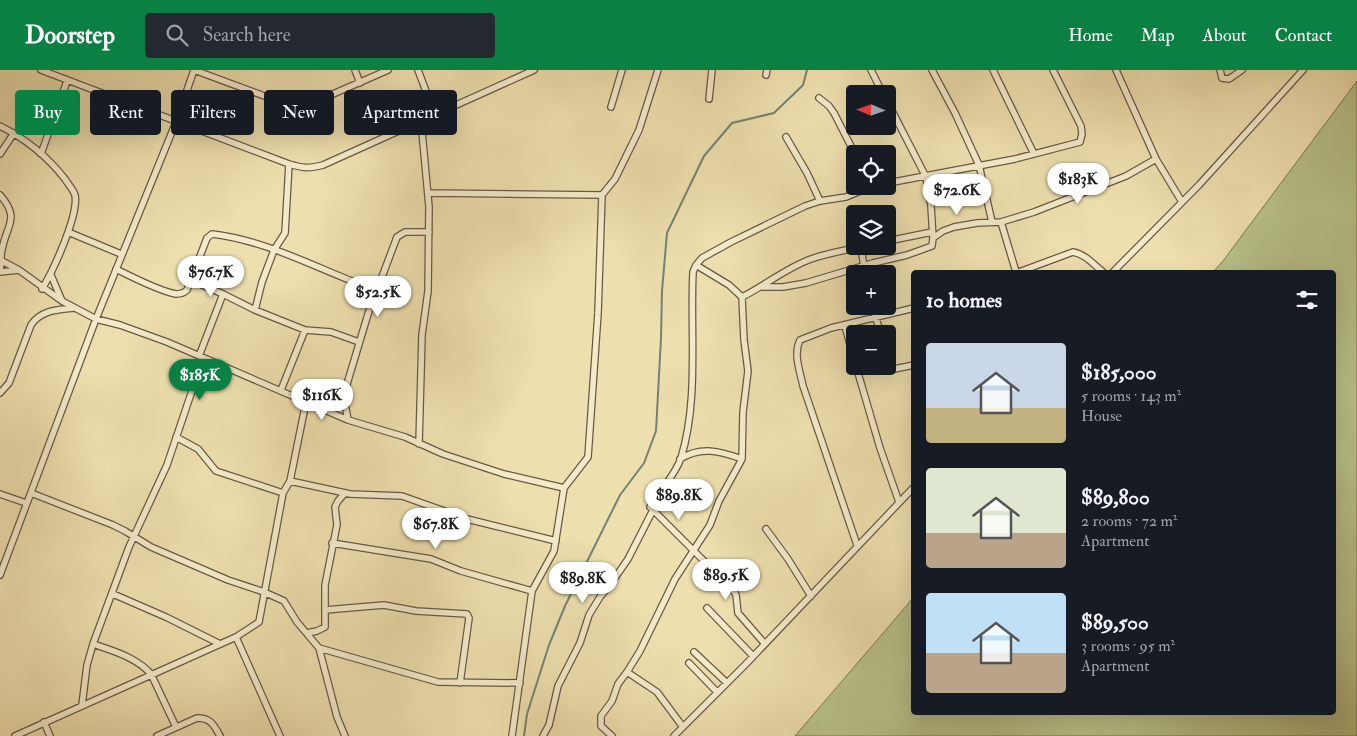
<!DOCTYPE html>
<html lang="en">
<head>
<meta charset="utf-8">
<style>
	:root { --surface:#171b24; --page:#242831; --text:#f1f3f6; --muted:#9ea1a6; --accent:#0b8043 }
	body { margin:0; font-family:"IM FELL Double Pica",serif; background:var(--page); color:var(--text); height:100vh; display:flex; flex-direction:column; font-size:19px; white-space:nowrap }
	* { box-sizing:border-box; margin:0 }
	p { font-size:16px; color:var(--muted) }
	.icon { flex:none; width:28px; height:28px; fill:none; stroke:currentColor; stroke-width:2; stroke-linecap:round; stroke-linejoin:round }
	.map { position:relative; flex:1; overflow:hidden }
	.side { position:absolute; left:911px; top:200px; width:425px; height:445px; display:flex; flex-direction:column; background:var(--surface); border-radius:5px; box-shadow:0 5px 20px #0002 }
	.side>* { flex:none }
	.guide { position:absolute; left:15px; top:20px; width:475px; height:45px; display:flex; gap:10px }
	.needle { width:32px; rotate:272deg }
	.buttons { position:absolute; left:846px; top:15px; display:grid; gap:10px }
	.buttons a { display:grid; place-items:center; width:50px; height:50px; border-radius:5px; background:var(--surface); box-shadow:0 5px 20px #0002; font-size:25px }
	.price { position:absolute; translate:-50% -42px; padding:0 11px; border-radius:18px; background:#fff; color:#222; font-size:16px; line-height:32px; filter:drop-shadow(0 1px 2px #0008) }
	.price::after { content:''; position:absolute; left:50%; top:30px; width:15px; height:11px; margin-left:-8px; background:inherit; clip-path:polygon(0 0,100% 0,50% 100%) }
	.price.active { background:var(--accent); color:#fff }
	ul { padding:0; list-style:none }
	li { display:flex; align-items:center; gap:15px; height:125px; padding:0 15px }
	li span { display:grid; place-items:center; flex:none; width:140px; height:100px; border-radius:5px; color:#555 }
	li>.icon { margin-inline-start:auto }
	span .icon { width:60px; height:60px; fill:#fffc; stroke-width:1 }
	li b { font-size:21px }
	h2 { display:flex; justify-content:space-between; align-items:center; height:60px; padding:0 15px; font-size:21px }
	.pill { padding:0 18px; border-radius:5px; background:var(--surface); box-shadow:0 5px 20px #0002; font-size:18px; line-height:45px }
	.pill.active { background:var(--accent); color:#fff }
	header { display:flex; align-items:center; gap:30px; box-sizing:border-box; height:70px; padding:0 25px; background:var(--accent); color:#fff }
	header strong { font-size:24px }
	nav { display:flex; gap:28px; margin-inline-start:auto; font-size:18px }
	.search { width:350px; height:45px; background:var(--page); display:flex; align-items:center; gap:12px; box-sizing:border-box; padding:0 18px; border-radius:5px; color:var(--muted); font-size:19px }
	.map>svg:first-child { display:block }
</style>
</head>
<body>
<header>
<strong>Doorstep</strong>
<div class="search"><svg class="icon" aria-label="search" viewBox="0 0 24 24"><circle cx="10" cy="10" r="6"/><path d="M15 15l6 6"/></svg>Search here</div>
<nav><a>Home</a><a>Map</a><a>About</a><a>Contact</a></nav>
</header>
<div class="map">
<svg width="1357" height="666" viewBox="0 0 1357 666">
	<rect width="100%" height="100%" fill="#eedfae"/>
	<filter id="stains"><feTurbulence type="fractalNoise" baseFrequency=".004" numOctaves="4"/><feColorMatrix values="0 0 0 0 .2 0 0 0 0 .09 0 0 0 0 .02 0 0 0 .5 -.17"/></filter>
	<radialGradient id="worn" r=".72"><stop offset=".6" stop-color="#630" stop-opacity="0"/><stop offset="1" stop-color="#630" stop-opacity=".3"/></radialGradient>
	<!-- green -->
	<path fill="#b8c28a" stroke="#7a7756" d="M1357,11V666H795L914,527V642H1334V202H1213L1223,191Z"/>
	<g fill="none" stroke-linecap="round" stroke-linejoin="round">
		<!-- stream -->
		<path stroke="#738374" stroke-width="2" d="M524,666L527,644L549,575L565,536L620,425L644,393L656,361L661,268L662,221L667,163L704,86L732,53L774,43L803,15L807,0"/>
		<defs>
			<path id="street" d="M41,0L289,94C303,98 308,99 323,95L534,0
				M355,0L360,13
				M418,0L435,45
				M871,0L883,24
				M932,0L955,43L979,95L992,152
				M993,0L1034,84
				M1116,0L1156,89L1182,132
				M1220,0L1222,8L1229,9L1242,0
				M766,5L767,0
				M819,28L829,36L834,43L855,84
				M709,29L712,0
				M611,37L622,0
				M0,56C26,69 47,86 65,109C68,114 73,119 75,125C79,145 53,201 42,219
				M786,67L807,103L820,131
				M0,84L14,63
				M41,84L67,11
				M888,113L1015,89L1080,72L1082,64L1081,56L1053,0
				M428,123L602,125
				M0,125C21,149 6,155 2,180C0,186 2,192 0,199
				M1001,152L1016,202
				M68,162L121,184
				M933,168L943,161L954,157L977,153L1001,152L1034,142L1126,106L1156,89
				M888,171L932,162
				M861,177L865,204
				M2,191L19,200L62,231L96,249L120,255L167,272L348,350L405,367L443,384L504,404L564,418
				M116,199C132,207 159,221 176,224C181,224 184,223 187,220L207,168L212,164C271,171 323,202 378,221
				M0,202L19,200
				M1019,202L1073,182C1085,184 1094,195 1103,202
				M1113,202L1199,115L1303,0
				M51,205L62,231
				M191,210L223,224
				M762,217H783L806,213L873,193L907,185L932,176L933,168L931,136L926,107L888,33
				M742,227C766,215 786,198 811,189C828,183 847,180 865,176
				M872,236L881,264
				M255,240L262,212L274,180L285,163L289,94
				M845,256L855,293
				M199,286L223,224L255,240L305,260L331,262L359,272
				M888,292L891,298L894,299L914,295
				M856,296L880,378L899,432
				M281,320L305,260
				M0,323L9,313L31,255C41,240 57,240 74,238
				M348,350L345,334L347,314L368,244L397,167L405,162H429
				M176,367L198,379L216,401L283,423
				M419,374L422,265L428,221L429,137L421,51
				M680,389C701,376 720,381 742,389
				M290,411L350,424L402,426L467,449L556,471
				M31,423L113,455L125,461L151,477L228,510L264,522L284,531L297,552L319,578L337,647L345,666
				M0,424L26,433
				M766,459L788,489L811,526
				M332,473L431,489L461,501L532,521
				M857,475L803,316C800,301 793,284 800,270L831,258L914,238
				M0,505L96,249L176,52L194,0L286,34L302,35L317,31L388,0
				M113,524L166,547L220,574
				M707,538L753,586
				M325,540L384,535L416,541L467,544L469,548L460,613
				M307,563L317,561L325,557V515L337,455L335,437L338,431L345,423
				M236,567L259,552L283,423L290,411L306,332
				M93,574C113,581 136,587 151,604L176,657
				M765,574L738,543L736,525L733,520L650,437C659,421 675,406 681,388C699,330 690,262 693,202L696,195L702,188L731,172L805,136L820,131L846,127L872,116
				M319,578L438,612L520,613
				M694,582L727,613
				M689,593L717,622
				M627,602L640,581L675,509L710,455L719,431L742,389L743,342L748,301L744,270L742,227L729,215L696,195
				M82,635L87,595L93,574L129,477L167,395L203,288
				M44,652L50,666
				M15,666L236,567L280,666
				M157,666L197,648C211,648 214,655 220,666
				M512,666L532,521L554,481L564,418L588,387L598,243L602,125L615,109L639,60L658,0
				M543,666L549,655L558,616L580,573L589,545L600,527L610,515L628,489L653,440
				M612,666L601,656V646L612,631L618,614L627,602L657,622L683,657
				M674,666L745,595L914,417"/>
		</defs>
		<!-- street casing -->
		<use href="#street" stroke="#685945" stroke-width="8"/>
		<!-- street -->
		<use href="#street" stroke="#f4eaca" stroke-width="5.5"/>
	</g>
	<rect width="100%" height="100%" filter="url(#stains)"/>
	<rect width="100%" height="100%" fill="url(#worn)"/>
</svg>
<div class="buttons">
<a><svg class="needle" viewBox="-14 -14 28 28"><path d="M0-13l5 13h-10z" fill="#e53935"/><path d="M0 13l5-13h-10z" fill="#9ea1a6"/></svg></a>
<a><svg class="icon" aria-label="locate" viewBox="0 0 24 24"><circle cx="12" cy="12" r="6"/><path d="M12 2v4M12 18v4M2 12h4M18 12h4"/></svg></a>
<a><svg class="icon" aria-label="layers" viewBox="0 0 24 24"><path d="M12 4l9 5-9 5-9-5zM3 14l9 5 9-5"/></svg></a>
<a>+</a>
<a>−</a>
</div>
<b class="price" style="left:1078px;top:135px">$183K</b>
<b class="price" style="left:957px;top:146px">$72.6K</b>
<b class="price" style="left:211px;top:228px">$76.7K</b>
<b class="price" style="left:378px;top:248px">$52.5K</b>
<b class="price active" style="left:200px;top:331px">$185K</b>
<b class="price" style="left:322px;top:351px">$116K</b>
<b class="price" style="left:679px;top:451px">$89.8K</b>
<b class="price" style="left:436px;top:480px">$67.8K</b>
<b class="price" style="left:726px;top:531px">$89.5K</b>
<b class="price" style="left:583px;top:534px">$89.8K</b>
<div class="guide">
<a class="pill active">Buy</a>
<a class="pill">Rent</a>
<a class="pill">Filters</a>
<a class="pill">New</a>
<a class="pill">Apartment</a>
</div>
<section class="side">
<h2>10 homes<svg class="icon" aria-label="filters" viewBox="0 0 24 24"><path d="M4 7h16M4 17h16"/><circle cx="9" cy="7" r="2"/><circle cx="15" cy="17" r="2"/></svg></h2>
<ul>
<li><span style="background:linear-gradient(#c9d6e8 65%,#c2b280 0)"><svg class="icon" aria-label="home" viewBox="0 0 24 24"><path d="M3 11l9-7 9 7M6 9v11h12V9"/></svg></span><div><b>$185,000</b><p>5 rooms · 143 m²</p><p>House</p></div></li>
<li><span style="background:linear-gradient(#dfe7d0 65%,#b9a48a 0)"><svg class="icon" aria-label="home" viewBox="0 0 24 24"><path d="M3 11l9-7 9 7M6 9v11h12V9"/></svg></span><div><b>$89,800</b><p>2 rooms · 72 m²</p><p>Apartment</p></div></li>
<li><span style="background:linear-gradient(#bfe0f5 60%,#b9a48a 0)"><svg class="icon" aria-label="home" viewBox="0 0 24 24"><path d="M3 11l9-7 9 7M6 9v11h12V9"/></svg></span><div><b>$89,500</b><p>3 rooms · 95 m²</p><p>Apartment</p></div></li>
</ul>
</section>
</div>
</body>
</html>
